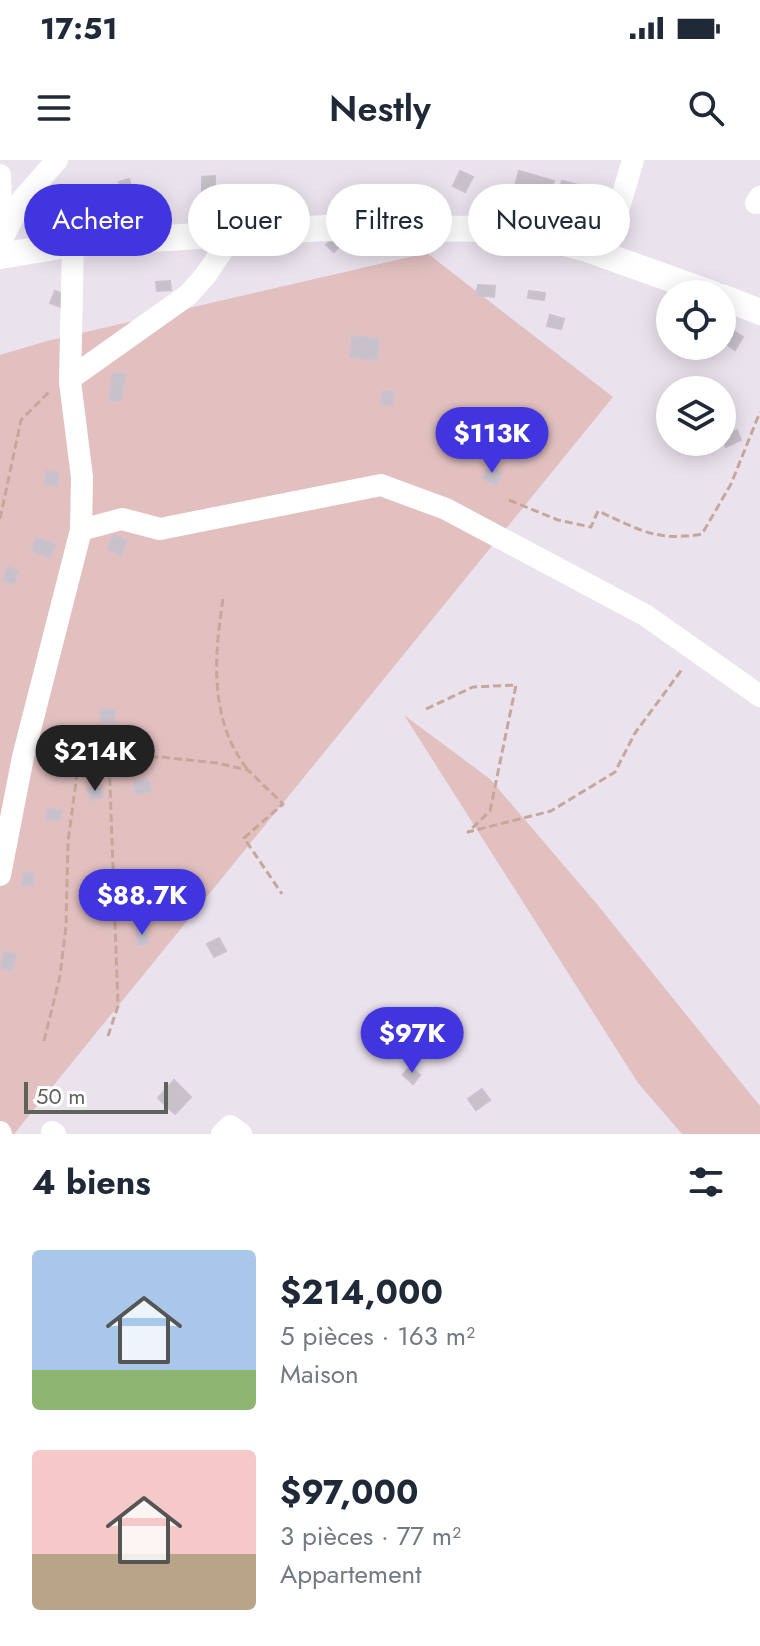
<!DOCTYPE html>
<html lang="fr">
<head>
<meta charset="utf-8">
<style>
	:root { --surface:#fff; --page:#f6f6f7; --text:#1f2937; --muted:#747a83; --accent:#4135e0 }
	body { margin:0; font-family:Jost,sans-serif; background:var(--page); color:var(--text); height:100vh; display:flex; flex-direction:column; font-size:30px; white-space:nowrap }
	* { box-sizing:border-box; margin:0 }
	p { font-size:26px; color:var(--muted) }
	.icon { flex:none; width:44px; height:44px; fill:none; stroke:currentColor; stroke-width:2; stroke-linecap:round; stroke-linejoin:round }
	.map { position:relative; height:974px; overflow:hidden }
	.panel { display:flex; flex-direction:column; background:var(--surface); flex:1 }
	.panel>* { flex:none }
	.top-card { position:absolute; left:24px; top:24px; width:712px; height:72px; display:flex; gap:16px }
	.tools { position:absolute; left:656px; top:120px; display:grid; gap:16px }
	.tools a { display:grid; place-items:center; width:80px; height:80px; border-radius:50%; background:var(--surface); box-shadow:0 4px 20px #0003; font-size:40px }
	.scale { position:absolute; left:24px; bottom:20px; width:144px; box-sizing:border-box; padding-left:8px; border:4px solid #5e625b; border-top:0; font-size:22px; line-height:28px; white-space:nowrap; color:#5e625b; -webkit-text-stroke:6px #fff; paint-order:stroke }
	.price { position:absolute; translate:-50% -68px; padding:0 18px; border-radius:28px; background:var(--accent); color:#fff; font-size:26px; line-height:52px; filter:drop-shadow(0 2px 4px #0008) }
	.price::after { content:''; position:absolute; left:50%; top:48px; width:24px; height:18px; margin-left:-12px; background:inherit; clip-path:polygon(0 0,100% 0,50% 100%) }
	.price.current { background:#222; color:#fff }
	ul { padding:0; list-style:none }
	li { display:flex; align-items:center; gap:24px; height:200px; padding:0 32px }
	li span { display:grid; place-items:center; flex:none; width:224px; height:160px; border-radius:8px; color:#555 }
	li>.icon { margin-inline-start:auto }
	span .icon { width:96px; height:96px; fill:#fffc; stroke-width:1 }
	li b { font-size:34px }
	h2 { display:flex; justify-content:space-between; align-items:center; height:96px; padding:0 32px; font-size:34px }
	.pill { padding:0 28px; border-radius:36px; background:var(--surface); box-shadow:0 4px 20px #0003; font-size:28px; line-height:72px }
	.pill.current { background:var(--accent); color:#fff }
	.status { display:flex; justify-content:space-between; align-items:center; height:56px; padding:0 40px; background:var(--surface); direction:ltr }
	.status svg { height:22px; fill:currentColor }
	header { display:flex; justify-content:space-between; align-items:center; height:104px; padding:0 32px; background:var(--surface); font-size:36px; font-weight:600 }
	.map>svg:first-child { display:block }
</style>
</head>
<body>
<div class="status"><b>17:51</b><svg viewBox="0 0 49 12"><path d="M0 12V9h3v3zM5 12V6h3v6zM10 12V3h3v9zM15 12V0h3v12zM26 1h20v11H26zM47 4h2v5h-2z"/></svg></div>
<header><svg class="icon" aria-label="menu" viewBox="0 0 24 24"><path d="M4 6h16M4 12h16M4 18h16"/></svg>Nestly<svg class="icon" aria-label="search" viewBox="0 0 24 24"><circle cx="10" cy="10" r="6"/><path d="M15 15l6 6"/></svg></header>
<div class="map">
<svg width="760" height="974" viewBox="0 0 760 974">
	<rect width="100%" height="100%" fill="#eae2ed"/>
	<!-- green -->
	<path fill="#e3c0c0" d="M427,93L613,237L14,974H0V195L47,181Z
		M404,555L490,619L596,743L760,946V974H682L638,923Z"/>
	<!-- building -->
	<path fill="#c7c1ca" stroke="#ccc1d1" stroke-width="2" d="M460,11L473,17L465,32L453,26Z
		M519,11L554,21L547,43L513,33Z
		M215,16V31H202V17Z
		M129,19L133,31L123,34L119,22Z
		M562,21L578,25L569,56L553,52Z
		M337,73L345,80L334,92L326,85Z
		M170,121L171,130L157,131L156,122Z
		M478,125L495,126L494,137L476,135Z
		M55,131L68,136L63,148L50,143Z
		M529,131L545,133L544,140L528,138Z
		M550,155L564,159L561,169L547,166Z
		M731,169L743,177L735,190L723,182Z
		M352,176L379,179L377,200L350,197Z
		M113,213L125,214L121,241L109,240Z
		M383,231L394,232L392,245L381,244Z
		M737,270L741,280L726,287L722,276Z
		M490,305L502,313L495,325L483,318Z
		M46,311L59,313L57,326L45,324Z
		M114,375L127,381L121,395L108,389Z
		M37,378L55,384L50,397L32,391Z
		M8,407L18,411L14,424L3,420Z
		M101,549L115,551L114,562L100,561Z
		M41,582L55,584L54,594L40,593Z
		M148,619L151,631L136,634L134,622Z
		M100,626L103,637L90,640L88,629Z
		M47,649L61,650L60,660L46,659Z
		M24,712L34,713L32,726L22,725Z
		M146,768L148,783L138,785L137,770Z
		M219,778L226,791L214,797L207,784Z
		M4,792L16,794L12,810L1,808Z
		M410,906L420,915L413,924L403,915Z
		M174,920L191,937L175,954L158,938Z
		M482,929L490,940L476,950L468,939Z"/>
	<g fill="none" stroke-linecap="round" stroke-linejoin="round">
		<!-- path -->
		<path stroke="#c6a79a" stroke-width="3" stroke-dasharray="8 4" stroke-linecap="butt" d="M509,340L558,360L591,367L598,351C638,369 656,382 702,374L731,324L760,252
			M0,359L21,260L51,230
			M223,439C214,497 209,561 248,610
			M426,549L473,527L516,525L490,651L468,672L551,651L615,612L635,573L683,508
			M42,598L161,597L217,603L248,610L283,644L244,678L282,734
			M108,876L118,846L109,598
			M44,881L60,816L66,766L68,682L79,599"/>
		<!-- minor -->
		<path stroke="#fff" stroke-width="22" d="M0,15L2,75
			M756,43L760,37
			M2,79L22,40L57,0
			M605,95L633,0
			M71,218L188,135L205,116L234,73
			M81,370L122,359L160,369L381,325L446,349L645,455L760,536
			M0,715L23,597L81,370L82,317L70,222L73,84
			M0,972L1,974
			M52,972L55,974
			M222,974L230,966L241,974"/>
		<!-- tertiary -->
		<path stroke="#fff" stroke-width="26" d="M0,96L73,84L325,68L512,69L587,89L713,134
			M722,137L760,152"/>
	</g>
</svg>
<div class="tools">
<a><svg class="icon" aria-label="locate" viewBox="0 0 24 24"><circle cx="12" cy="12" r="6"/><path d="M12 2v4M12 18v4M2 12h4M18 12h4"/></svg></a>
<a><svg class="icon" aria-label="layers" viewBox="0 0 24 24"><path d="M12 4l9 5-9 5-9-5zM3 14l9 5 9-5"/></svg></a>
</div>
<div class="scale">50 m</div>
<b class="price" style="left:492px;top:315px">$113K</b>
<b class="price current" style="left:95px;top:633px">$214K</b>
<b class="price" style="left:142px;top:777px">$88.7K</b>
<b class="price" style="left:412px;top:915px">$97K</b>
<div class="top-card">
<a class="pill current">Acheter</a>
<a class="pill">Louer</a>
<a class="pill">Filtres</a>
<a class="pill">Nouveau</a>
</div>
</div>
<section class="panel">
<h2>4 biens<svg class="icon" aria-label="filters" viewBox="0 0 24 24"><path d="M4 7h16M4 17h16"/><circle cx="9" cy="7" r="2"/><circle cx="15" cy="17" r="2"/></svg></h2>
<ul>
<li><span style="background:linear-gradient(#a9c7e8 75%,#8fb573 0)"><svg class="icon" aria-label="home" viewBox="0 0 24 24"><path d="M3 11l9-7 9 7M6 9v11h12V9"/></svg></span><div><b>$214,000</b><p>5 pièces · 163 m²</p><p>Maison</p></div></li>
<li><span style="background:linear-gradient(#f6c9c9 65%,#b9a48a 0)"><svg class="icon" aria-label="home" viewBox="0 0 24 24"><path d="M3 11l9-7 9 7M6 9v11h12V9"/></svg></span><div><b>$97,000</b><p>3 pièces · 77 m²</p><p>Appartement</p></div></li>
</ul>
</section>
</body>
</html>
